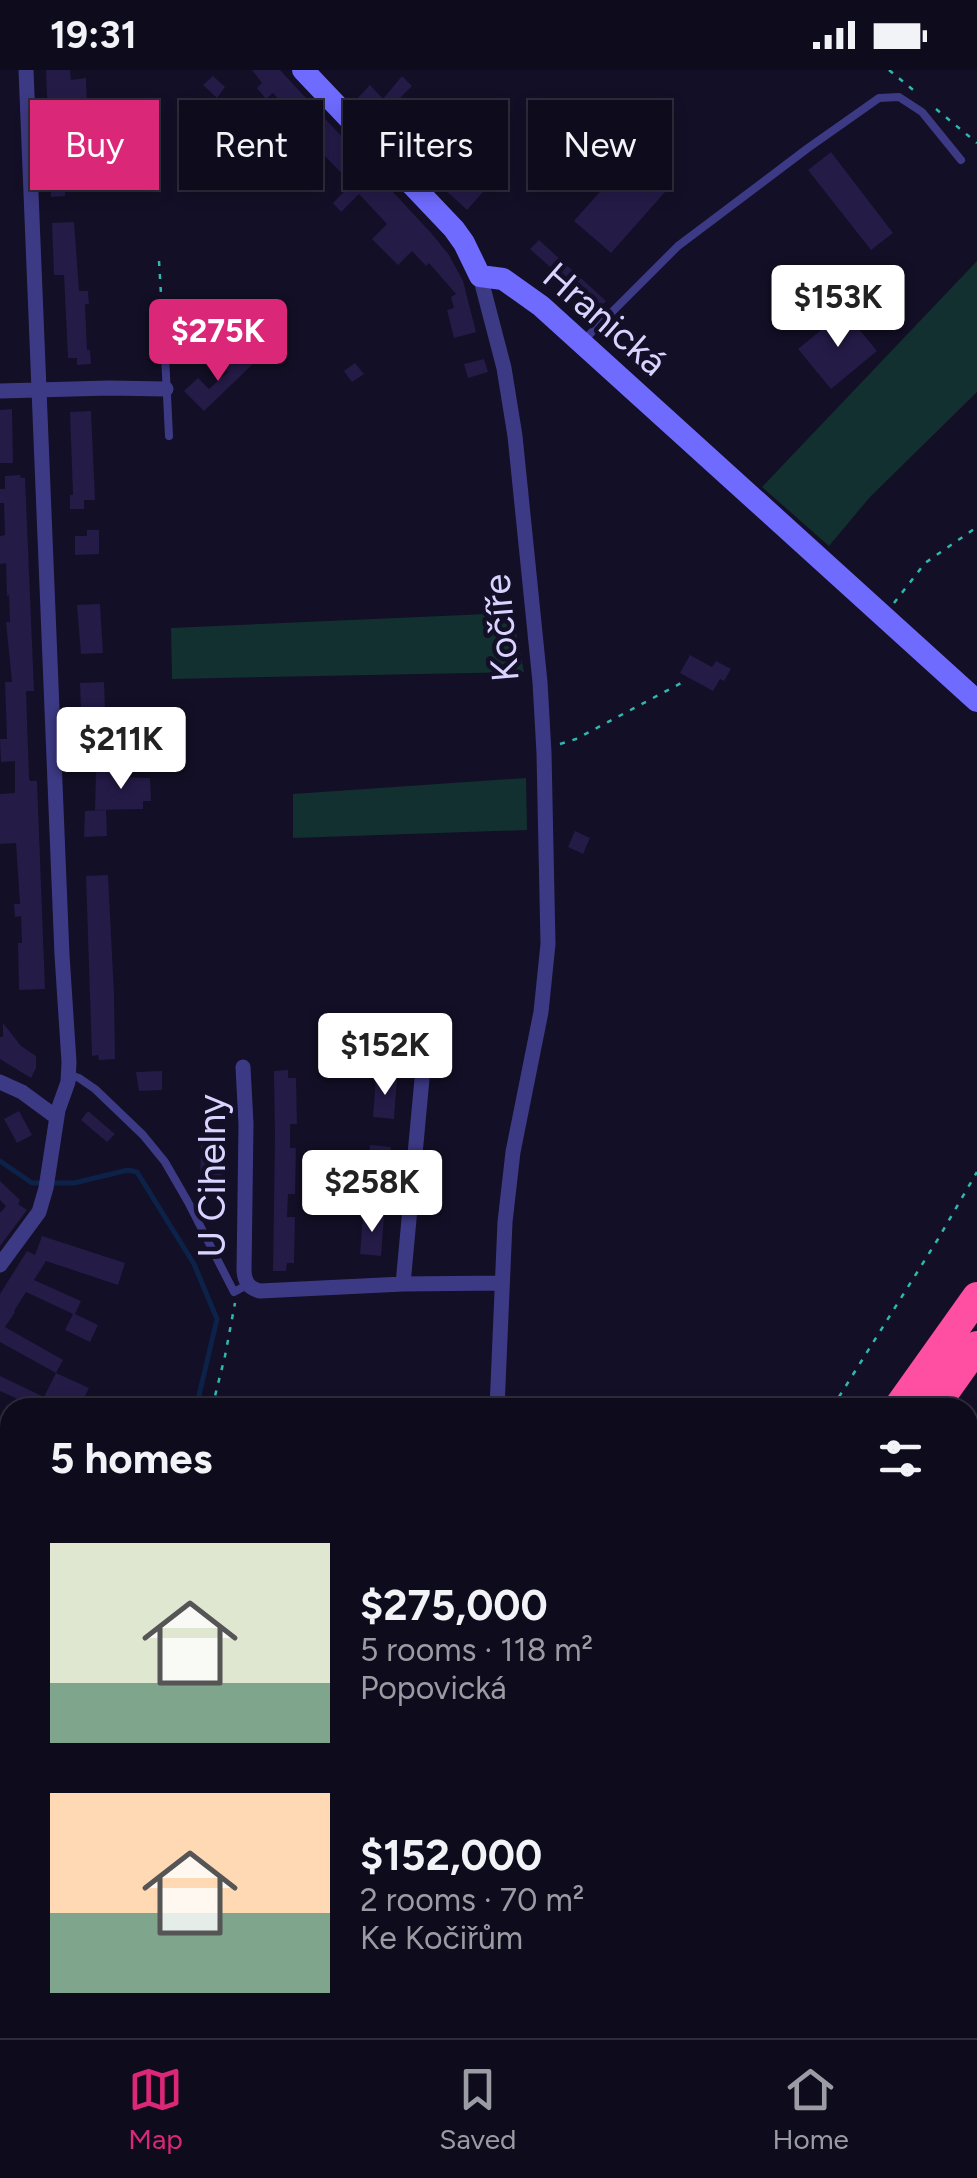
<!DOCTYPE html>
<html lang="en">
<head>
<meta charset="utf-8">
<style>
	:root { --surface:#0e0b1c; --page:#1c1929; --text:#f1f3f6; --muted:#9b9ba3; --line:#2e2b3b; --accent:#db2777 }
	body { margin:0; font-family:Figtree,sans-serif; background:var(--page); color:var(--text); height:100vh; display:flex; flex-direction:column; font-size:38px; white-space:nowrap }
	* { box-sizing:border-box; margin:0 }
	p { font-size:32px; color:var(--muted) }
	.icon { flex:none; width:55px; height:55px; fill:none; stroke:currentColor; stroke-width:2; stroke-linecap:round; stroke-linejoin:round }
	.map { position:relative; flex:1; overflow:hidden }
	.side { position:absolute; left:0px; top:1328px; width:978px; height:642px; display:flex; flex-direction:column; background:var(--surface); border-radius:30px 30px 0 0; box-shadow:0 5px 15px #0003,0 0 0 2px var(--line) }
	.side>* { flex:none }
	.top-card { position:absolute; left:30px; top:30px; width:918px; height:90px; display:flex; gap:20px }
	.price { position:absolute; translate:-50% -85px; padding:0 22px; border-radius:10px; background:#fff; color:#222; font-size:32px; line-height:65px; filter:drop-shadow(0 2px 5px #0008) }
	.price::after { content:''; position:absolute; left:50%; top:60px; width:30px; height:22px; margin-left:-15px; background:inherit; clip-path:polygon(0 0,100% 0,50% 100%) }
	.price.selected { background:var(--accent); color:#fff }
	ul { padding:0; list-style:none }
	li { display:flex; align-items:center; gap:30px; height:250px; padding:0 50px }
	li span { display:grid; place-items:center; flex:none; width:280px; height:200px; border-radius:0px; color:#555 }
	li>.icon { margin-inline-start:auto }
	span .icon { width:120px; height:120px; fill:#fffc; stroke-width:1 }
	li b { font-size:42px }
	h2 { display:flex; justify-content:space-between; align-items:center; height:120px; padding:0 50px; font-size:42px }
	.pill { padding:0 35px; border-radius:0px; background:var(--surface); box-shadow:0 5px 15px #0003,0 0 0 2px var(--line); font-size:35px; line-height:90px }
	.pill.selected { background:var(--accent); color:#fff }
	.status { display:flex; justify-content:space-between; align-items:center; height:70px; padding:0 50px; background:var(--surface); direction:ltr }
	.status svg { height:28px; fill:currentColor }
	.menu { display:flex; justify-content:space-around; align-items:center; height:140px; border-top:2px solid var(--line); background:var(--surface); font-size:28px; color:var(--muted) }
	.menu a { display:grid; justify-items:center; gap:5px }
	.menu .selected { color:var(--accent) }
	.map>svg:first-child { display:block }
</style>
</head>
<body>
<div class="status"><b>19:31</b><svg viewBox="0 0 49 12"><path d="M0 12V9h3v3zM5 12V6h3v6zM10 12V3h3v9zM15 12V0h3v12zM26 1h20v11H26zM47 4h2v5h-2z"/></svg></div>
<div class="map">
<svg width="977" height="1968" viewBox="0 0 977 1968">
	<rect width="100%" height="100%" fill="#130f26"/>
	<!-- green -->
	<path fill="#12302f" d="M977,191V322L870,427L829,476L762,417Z
		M512,543L524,602L172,609L171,558Z
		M526,708L527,760L293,768V724Z"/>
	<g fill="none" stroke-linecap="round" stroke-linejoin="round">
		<!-- stream -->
		<path stroke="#0c2248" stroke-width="5" d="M0,1091L32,1113H74L128,1100L137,1102L194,1194L217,1249L196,1338
			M606,1960L613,1968"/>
	</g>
	<!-- building -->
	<path fill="#241b47" d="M46,0H70L71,10L86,8L87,39L71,40L73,116H65V126L51,127Z
		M252,0H280L432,164L449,185L463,211L476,262L454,268L447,240L454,238L451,227L456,224L429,193L426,196L412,181L398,195L372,169L387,154L359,124L341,142L333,133L352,114L294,54L296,52L292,47L294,46L273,23L266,29L257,18L262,13Z
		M213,6L225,17L217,28L203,15Z
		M402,6L412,16L393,35L423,69L474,114L489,97L498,105L467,140L419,96L376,52L374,53L368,47L370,45L356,30L370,15L383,29Z
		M831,82L893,163L871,180L808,100Z
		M628,90L665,122L611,183L574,151Z
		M74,152L79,221H88L89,234H85L87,280H90L91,294L77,295V288H68L64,205H54L52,153Z
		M539,170L606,231L598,240L530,179Z
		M844,241L877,281L831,319L798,279Z
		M198,252L205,259L209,255L221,266L201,286L183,267Z
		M248,284L255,292L204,341L184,321L198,308L209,319L228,302L226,299L237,288L240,291Z
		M484,289L488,302L468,308L464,294Z
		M355,293L364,304L352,312L344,301Z
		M12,339L13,393H0V340Z
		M91,341L95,430H84V439H70V425H73L70,342Z
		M20,405L21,408H25L34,621H26L29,708L30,711H37L45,919L19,920L18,873H22L21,846L15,847L14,834H20L16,773L0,774V724L15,723V691L1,692L0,669H7L5,612H12L6,552H10L9,525L7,526L6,493L0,494V466L5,465L4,433H0V419H5V406Z
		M87,460H99V484L75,485V466H87Z
		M100,534L103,583L81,584L77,535Z
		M690,585L712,597L716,591L731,599L724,611L720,609L713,621L680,603Z
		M104,612L105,640L81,641L80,613Z
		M117,701V707L150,708L151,731H143V739L95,740L96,702Z
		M106,740L107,766L84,767L85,741Z
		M575,761L590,768L583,784L568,777Z
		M108,805L114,925L115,989L99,990L98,985L92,986L86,806Z
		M3,953L21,976L36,986V998L31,1008L0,989V967H3Z
		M288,1000V1008H296L297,1054H290V1078H296L295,1124H288L287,1147H295L294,1193H287L286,1201H273L275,1064L274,1009V1001Z
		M162,1001V1020L139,1021L136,1002Z
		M376,1007L397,1008L394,1049L373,1047Z
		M19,1041L32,1065L17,1073L4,1049Z
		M88,1041L115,1064L107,1072L81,1050Z
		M201,1075H223L222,1116L200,1115Z
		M370,1075L391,1077L387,1117L366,1116Z
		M0,1111L20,1130L18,1134L27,1140L0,1176V1143L6,1136L0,1130Z
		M363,1144L384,1146L381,1186L360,1184Z
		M42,1166L125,1193L118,1215L46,1191L34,1210L81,1231L75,1244L98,1255L90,1272L65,1260L73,1244L26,1222L14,1241L15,1242L5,1257L63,1290L56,1303L0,1272V1224L27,1181L35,1185Z
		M56,1303L89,1318L79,1338H66L44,1327Z
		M0,1306L44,1327L39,1338H21L24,1332L0,1321Z"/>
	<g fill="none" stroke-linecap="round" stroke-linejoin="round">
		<!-- path -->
		<path stroke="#2fb8b0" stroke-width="2.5" stroke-dasharray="5 8" stroke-linecap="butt" d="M889,0L918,24
			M936,39L977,73
			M159,191L164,274
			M894,533L925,493L977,457
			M560,674L576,669L685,611
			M212,1338L225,1286L235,1233
			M832,1338L938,1169L977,1102
			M540,1968L547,1960"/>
		<!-- lane -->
		<path stroke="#3d3a85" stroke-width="8" d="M585,269L678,176L808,78L879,28L899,27L922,42L961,90
			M165,285L169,366
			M70,1005L79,1008L95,1019L143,1065L165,1092L188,1132L234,1222L247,1215"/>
		<!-- street -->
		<path stroke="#3d3a85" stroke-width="15" d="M480,206L504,298L515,366L540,612L544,683L548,874L541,942L513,1082L505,1152L497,1338
			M0,321L109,318L166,319
			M243,997L246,1054L244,1201C245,1213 249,1218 260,1221L403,1214L502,1213
			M0,1012L22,1022L56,1047
			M0,1195L39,1142L46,1118L58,1040L68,1012L69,992L62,885L26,0
			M403,1214L423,998
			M0,1572L10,1578
			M572,1960L579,1968
			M198,1968L207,1960"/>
		<!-- secondary -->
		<path stroke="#6f6bff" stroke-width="22" d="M303,0L454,159L464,173L480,206L503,209L541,236L977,631"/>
		<!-- highway -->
		<path stroke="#ff4fa3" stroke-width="30" d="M898,1338L977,1227
			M933,1338L977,1276
			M431,1968L437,1960
			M465,1968L471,1960"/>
	</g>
	<g text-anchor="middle" stroke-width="9" stroke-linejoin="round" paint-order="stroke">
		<!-- street labels -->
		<g font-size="38" fill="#d9d4ff" stroke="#130f26">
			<text transform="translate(605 249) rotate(41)" y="13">Hranická</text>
			<text transform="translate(501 558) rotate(-95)" y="13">Kočíře</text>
			<text transform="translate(212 1106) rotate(-90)" y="13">U Cihelny</text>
		</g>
	</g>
</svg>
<b class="price" style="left:838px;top:280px">$153K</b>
<b class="price selected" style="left:218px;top:314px">$275K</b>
<b class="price" style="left:121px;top:722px">$211K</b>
<b class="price" style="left:385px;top:1028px">$152K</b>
<b class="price" style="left:372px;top:1165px">$258K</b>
<div class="top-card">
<a class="pill selected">Buy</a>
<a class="pill">Rent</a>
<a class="pill">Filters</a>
<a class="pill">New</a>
</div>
<section class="side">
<h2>5 homes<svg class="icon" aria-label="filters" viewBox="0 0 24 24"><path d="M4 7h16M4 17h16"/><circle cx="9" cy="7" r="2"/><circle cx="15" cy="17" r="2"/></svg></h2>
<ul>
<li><span style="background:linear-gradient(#dfe7d0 70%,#7fa58c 0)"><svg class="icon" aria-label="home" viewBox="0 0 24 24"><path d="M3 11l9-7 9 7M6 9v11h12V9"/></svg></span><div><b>$275,000</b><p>5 rooms · 118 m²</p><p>Popovická</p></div></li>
<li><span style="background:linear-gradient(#ffd9b3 60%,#7fa58c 0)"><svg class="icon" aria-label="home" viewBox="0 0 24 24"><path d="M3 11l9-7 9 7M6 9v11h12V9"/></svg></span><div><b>$152,000</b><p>2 rooms · 70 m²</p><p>Ke Kočiřům</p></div></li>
</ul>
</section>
</div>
<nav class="menu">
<a class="selected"><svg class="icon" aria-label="map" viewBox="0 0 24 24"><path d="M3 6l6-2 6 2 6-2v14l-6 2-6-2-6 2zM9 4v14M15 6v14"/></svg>Map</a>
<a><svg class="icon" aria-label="saved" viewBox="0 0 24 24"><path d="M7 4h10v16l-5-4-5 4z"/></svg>Saved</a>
<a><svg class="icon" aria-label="home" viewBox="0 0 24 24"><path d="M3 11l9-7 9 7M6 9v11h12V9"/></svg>Home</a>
</nav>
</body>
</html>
